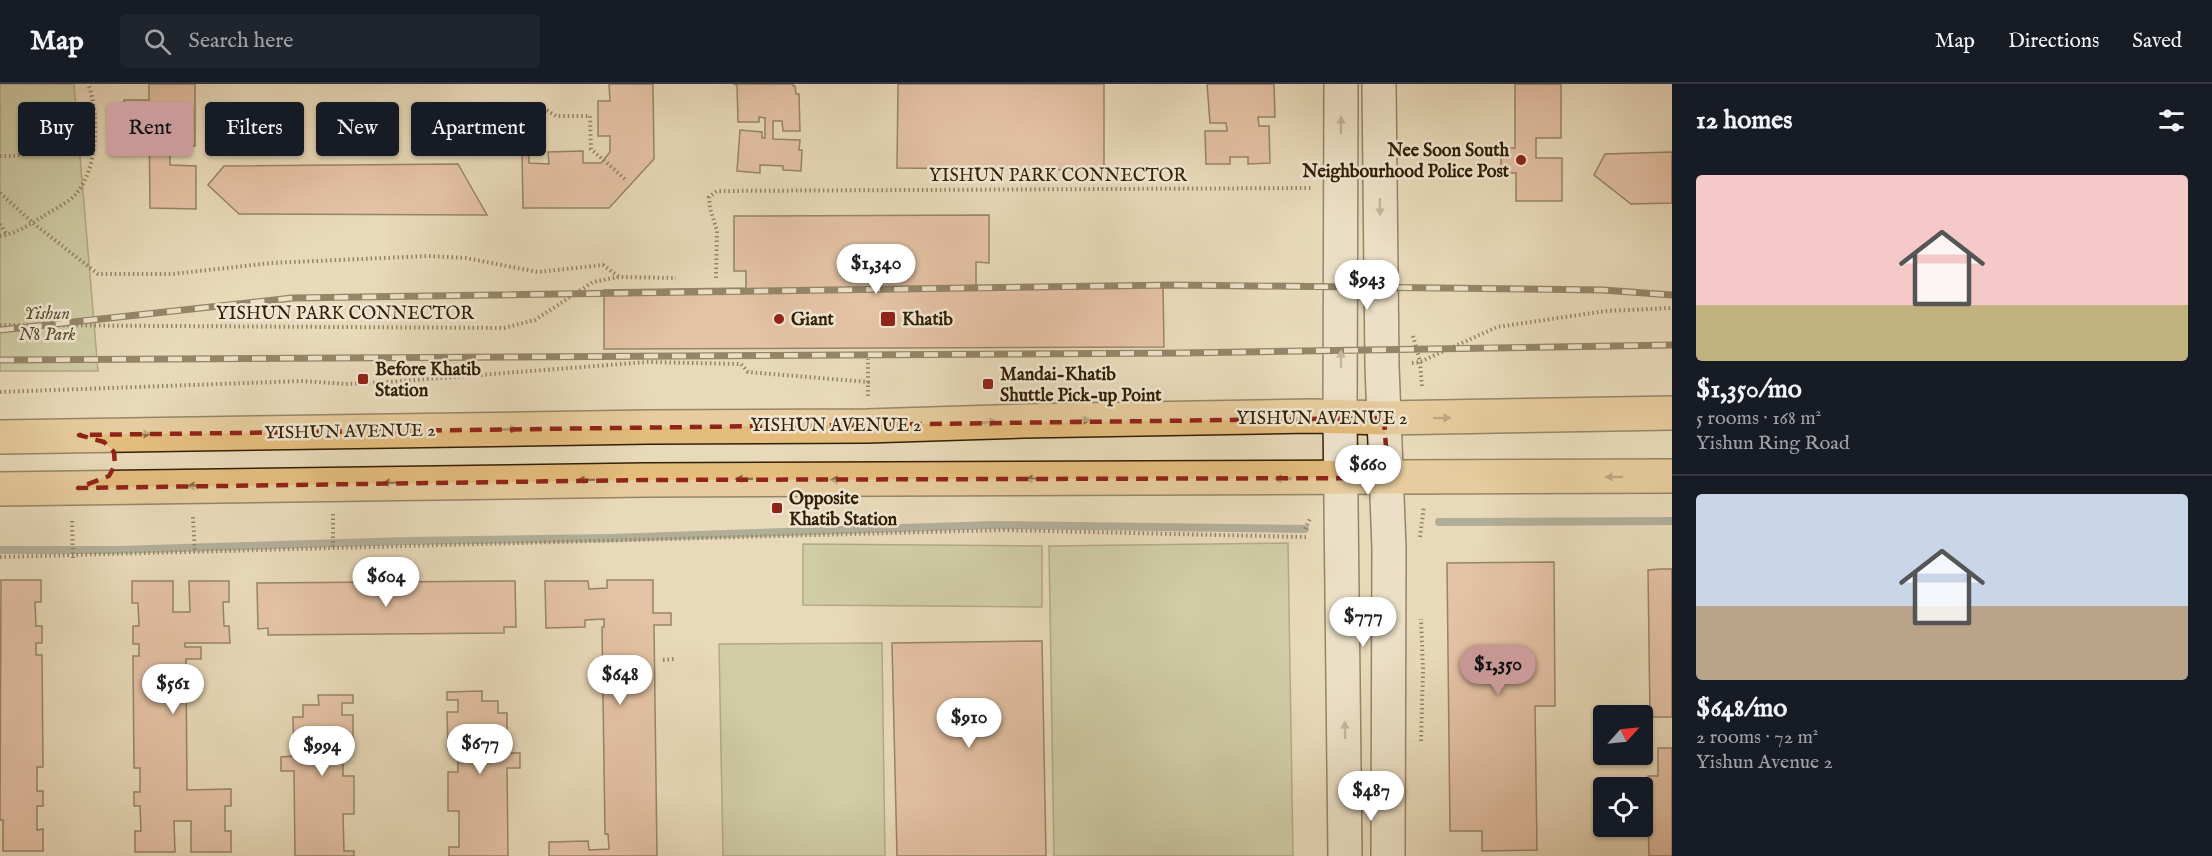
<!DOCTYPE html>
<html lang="en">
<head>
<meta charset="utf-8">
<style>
	:root { --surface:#171b24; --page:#20242c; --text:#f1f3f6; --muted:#9ea1a6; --line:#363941; --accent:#c59692 }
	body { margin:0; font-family:"IM FELL English",serif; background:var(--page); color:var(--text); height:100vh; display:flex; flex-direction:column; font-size:22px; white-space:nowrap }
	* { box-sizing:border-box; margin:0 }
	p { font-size:20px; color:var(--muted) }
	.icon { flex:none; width:33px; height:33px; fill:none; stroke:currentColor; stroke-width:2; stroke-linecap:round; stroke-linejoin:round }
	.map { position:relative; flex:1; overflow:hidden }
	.side { display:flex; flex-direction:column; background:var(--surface); width:540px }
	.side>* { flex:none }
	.top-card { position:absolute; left:18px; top:18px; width:570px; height:54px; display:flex; gap:12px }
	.needle { width:39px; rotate:63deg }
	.buttons { position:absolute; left:1593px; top:621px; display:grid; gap:12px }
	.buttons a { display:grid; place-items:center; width:60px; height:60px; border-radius:6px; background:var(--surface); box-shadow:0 2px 4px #0004; font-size:30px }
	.price { position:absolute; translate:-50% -51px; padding:0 14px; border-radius:21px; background:#fff; color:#222; font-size:20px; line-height:39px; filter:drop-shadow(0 2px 3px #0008) }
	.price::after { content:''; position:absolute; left:50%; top:36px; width:18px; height:14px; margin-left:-9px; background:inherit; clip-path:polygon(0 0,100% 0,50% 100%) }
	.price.selected { background:var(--accent); color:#111 }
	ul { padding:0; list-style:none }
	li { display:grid; align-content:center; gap:12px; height:318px; padding:0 24px }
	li+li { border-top:2px solid var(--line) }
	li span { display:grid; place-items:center; height:186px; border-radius:6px; color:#555 }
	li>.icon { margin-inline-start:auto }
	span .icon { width:108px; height:108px; fill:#fffc; stroke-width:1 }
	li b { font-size:26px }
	h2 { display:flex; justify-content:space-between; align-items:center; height:72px; padding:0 24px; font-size:26px }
	.tag { padding:0 21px; border-radius:6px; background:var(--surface); box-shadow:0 2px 4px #0004; font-size:21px; line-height:54px }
	.tag.selected { background:var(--accent); color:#111 }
	header { display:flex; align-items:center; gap:36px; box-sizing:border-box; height:84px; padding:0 30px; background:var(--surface); border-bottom:2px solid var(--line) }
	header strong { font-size:28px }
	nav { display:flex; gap:33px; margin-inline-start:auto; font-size:21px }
	.search { width:420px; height:54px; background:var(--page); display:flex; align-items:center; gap:15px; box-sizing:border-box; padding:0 21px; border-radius:6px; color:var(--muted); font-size:22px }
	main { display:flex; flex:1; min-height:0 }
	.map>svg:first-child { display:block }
</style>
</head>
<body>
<header>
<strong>Map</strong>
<div class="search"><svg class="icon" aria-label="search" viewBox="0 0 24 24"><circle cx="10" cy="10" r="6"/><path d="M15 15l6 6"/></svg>Search here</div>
<nav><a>Map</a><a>Directions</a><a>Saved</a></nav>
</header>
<main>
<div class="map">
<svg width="1672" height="772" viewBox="0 0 1672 772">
	<rect width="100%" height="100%" fill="#e8d9b9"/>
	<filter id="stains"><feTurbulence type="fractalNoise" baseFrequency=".00333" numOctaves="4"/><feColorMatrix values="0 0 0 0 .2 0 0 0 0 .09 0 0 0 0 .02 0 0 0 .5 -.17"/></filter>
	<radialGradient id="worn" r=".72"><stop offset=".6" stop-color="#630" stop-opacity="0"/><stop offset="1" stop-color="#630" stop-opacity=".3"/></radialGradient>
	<!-- green -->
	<path fill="#b4bf90" stroke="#736f4a" stroke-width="1.5" d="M0,0H74L98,287H0Z
		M1288,459L1293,772H1054L1049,462Z
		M803,460L1042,462V523L803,521Z
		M882,559L885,772H723L719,560Z"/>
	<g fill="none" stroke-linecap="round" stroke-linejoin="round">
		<!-- stream -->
		<path stroke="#707b70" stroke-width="8" d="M1439,438L1672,437
			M0,466H117L406,457L609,454L992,441L1305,445"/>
	</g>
	<!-- building -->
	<path fill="#dfa78d" stroke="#321f04" stroke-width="1.5" d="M149,0H195V62H170V81L196,82V125L150,124L149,31H124V16H149Z
		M609,0H653L654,75L609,124H523L522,68H529V79L549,80L548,68L583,67V79H601L610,68V52H598V17H610Z
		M733,0H793V2H795L796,10H799L800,47H783L782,37H773V55L800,56L799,66H802L801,87L783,86V82L760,81V89L737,87L740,46L762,48V54H765V34L759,33V38H738L737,1Z
		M898,0H1104V86L897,84Z
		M1207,0H1274L1275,33H1258L1259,42H1269L1270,79L1248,80V73H1230V80H1206L1205,47H1227L1226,39H1210Z
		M1515,0H1561V54H1536V74H1562V117H1516V89H1501V64H1515Z
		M1672,68V119L1631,120L1594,91L1605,70Z
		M458,80L487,131L239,130L208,101L224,82Z
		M989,131V179L976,178V205L1163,203L1164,263L604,265V206L746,204V187H734V132Z
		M1554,478L1555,622H1535L1537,766L1482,767V747H1450L1447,479Z
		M1661,485H1672V633H1650L1648,486Z
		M1,496H41V518H35L36,542H42V559H36V571H42L43,683H37V707H43V722H37V746L43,745V767H3V736H0Z
		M607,496H653V529H671V541H654L657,772H549V758L588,757L589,766L609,765L608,750H605L602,543H604V535L585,536V543L546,544L545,497H588L589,505L607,504Z
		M132,497H173V528H190L189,497H229V518H223L224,542H229L230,559H185V563H201V575H186L187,706L231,705V722H225V747H231V768H191V737H174L175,768H135V747H141L140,722H134V708H140V684H134L133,572H139V560H133V542H139L138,519H132Z
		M515,497L516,543H504V549L268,551V544L258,545L257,499Z
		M1042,557L1046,772H897L892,559Z
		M482,607V617H498V629H507V669H520V684H507L508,772H449V763H459V727H448V688H458V666H448L447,628H458V616H447V608Z
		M318,611H353V619H342V631H353V669L343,670V692H354V730H343L344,767H354V772H295L294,687H281V673L294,672L293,633H303V621H319Z
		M1658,664H1672V772H1649L1648,738H1642V726H1648V692H1658Z"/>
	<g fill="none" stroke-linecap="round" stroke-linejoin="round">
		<defs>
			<path id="secondary" d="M1341,0L1340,333L1345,772
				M1379,0L1382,282L1389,464L1388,772"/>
			<path id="primary" d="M0,353L649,343L867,342L1023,337L1312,332L1384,334L1672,329
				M0,405L645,396L1672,392"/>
		</defs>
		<!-- secondary casing -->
		<use href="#secondary" stroke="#321f04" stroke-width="36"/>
		<!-- primary casing -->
		<use href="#primary" stroke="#321f04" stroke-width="36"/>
		<!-- path -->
		<path stroke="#321f04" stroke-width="4" stroke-dasharray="1.5 3" stroke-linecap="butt" d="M543,24L556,32H590L591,65L627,97
			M0,72C34,73 63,61 94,48
			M0,109L33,139L98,190H172L271,179L429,172L466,174L538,188L603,181L619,193
			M0,140L7,151
			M0,152C15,150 29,141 42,133C52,126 68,119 76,110C98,84 100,30 88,0
			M716,194L717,147L710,124L709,113L717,107L1312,104
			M0,241L504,244L535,236L593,198L619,193L676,194
			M1413,252L1420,278L1422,303
			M1412,279L1420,278L1497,243L1606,227L1672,224
			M0,308L301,297L346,300L389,298L648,278L741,280L748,288L868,298V275
			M868,312V298
			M333,430V465
			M193,433L195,469
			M72,437L73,474
			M1305,445L1310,435
			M1420,453L1424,422
			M0,473L1001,446L1306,453
			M663,576L674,575
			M1421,657L1423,586L1421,535"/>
		<!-- secondary -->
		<use href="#secondary" stroke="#f0e6d2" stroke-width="33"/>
		<!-- primary -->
		<use href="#primary" stroke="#e4bc7c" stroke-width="33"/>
		<defs>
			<path id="rail" d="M0,246L292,214L1175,201L1603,206L1672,211
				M0,276L1184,269L1672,261"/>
		</defs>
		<!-- rail casing -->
		<use href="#rail" stroke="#321f04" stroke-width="7"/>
		<!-- rail -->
		<use href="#rail" stroke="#f0e6d2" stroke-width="4.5" stroke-dasharray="14" stroke-linecap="butt"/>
	</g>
	<!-- one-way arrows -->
	<defs><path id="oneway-solid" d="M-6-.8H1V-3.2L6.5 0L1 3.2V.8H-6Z" transform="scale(1.5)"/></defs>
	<g fill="#9a8c75">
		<use href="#oneway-solid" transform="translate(1341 41) rotate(-90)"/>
		<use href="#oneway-solid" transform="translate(1380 123) rotate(89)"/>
		<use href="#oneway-solid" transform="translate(1341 275) rotate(-90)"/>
		<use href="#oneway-solid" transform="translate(1345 646) rotate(-91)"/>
	</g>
	<g fill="#8b6e40">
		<use href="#oneway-solid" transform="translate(1442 334) rotate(-1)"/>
		<use href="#oneway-solid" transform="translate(1082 336) rotate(-1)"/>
		<use href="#oneway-solid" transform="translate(988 338) rotate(-3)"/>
		<use href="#oneway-solid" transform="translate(509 345) rotate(-1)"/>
		<use href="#oneway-solid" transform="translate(142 350) rotate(-1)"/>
		<use href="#oneway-solid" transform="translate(1614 393) rotate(180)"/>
		<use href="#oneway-solid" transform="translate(744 395) rotate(180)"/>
		<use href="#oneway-solid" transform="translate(1034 395) rotate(180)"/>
		<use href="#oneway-solid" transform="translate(1283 395) rotate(-180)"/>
		<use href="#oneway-solid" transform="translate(586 396) rotate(179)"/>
		<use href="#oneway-solid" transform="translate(839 396) rotate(180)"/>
		<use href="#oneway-solid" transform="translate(391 399) rotate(179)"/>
		<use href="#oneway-solid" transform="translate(196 402) rotate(179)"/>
	</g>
	<!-- marked area -->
	<path d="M0 0H1672V772H0ZM1384,334L1388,394L645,396L78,404L109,392L115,381L114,368L104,358L79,351Z" fill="#e8d9b9" fill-opacity=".55" fill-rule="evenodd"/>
	<path fill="none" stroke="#8f2418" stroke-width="4.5" stroke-dasharray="12 8" stroke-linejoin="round" d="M1384,334L1388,394L645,396L78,404L109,392L115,381L114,368L104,358L79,351Z"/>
	<!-- markers -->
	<g fill="#8f2418" stroke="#f0e6d2" stroke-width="2">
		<circle cx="1521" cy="76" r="6"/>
		<circle cx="779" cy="235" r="6"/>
		<rect x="880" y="227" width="16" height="16" rx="3"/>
		<rect x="357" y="289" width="12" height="12" rx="3"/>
		<rect x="982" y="294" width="12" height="12" rx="3"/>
		<rect x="771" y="418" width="12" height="12" rx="3"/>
	</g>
	<g text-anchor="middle" stroke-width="5" stroke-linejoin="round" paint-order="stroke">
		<!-- poi labels -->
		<g font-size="18" font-weight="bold" fill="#321f04" stroke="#f0e6d2" text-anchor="start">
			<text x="1509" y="72" text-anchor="end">Nee Soon South<tspan x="1509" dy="21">Neighbourhood Police Post</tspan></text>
			<text x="791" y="241">Giant</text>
			<text x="902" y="241">Khatib</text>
			<text x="375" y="291">Before Khatib<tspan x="375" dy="21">Station</tspan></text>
			<text x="1000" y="296">Mandai-Khatib<tspan x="1000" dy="21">Shuttle Pick-up Point</tspan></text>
			<text x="789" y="420">Opposite<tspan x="789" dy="21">Khatib Station</tspan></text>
		</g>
		<!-- street labels -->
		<g font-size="18" fill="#321f04" stroke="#f0e6d2">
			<text x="1058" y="97">YISHUN PARK CONNECTOR</text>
			<text x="345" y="235">YISHUN PARK CONNECTOR</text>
			<text x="1322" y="340">YISHUN AVENUE 2</text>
			<text x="836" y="347">YISHUN AVENUE 2</text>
			<text transform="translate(350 347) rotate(-1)" y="6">YISHUN AVENUE 2</text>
		</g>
		<!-- park labels -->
		<g font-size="18" font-style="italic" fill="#594f2e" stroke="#f0e6d2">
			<text x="47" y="235">Yishun<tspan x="47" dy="21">N8 Park</tspan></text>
		</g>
	</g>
	<rect width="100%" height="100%" filter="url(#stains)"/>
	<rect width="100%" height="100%" fill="url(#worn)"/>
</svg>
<div class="buttons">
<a><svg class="needle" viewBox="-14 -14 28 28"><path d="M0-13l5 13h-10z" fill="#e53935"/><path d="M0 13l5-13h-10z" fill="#9ea1a6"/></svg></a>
<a><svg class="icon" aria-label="locate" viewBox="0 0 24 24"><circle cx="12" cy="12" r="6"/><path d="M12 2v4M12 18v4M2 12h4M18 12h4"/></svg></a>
</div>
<b class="price" style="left:876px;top:211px">$1,340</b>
<b class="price" style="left:1367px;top:227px">$943</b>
<b class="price" style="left:1368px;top:412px">$660</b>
<b class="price" style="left:386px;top:524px">$604</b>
<b class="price" style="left:1363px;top:564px">$777</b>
<b class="price selected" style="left:1498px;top:612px">$1,350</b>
<b class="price" style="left:620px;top:622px">$648</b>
<b class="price" style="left:173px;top:631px">$561</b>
<b class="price" style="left:969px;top:665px">$910</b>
<b class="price" style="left:480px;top:691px">$677</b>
<b class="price" style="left:322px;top:693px">$994</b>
<b class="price" style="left:1371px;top:738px">$487</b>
<div class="top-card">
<a class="tag">Buy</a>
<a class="tag selected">Rent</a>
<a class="tag">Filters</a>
<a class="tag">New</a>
<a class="tag">Apartment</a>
</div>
</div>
<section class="side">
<h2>12 homes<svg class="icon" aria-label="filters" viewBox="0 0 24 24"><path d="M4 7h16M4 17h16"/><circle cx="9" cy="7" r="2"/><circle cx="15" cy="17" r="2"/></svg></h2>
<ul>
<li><span style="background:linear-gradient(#f6c9c9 70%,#c2b280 0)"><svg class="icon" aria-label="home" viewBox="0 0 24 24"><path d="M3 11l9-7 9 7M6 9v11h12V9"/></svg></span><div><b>$1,350/mo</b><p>5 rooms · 168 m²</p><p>Yishun Ring Road</p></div></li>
<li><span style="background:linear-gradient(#c9d6e8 60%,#b9a48a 0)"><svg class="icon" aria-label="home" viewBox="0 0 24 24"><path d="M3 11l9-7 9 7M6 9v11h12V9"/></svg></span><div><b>$648/mo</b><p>2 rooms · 72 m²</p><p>Yishun Avenue 2</p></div></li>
</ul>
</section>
</main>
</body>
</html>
